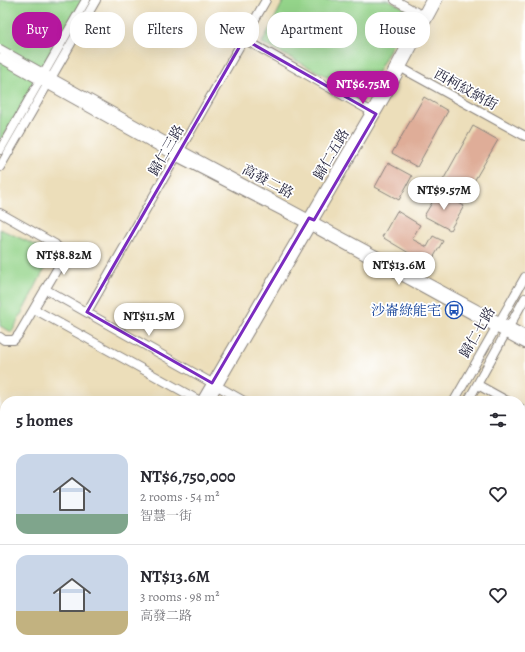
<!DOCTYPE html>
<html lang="en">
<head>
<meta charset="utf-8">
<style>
	:root { --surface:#fff; --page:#f7f7f7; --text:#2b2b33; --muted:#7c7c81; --line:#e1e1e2; --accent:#b5179e }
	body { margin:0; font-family:Alegreya,"Noto Serif TC",serif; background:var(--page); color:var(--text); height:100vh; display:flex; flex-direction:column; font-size:15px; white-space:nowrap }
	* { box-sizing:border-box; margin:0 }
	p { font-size:13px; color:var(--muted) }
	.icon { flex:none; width:22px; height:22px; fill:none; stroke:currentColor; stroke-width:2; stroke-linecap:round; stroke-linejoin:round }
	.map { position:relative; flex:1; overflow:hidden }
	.panel { position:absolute; left:0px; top:396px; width:525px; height:256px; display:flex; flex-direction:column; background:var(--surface); border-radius:16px 16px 0 0; box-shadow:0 4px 16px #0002 }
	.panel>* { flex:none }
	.banner { position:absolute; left:12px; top:12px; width:501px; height:36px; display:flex; gap:8px }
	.price { position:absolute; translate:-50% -34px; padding:0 9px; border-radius:14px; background:#fff; color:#222; font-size:13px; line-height:26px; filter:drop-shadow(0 1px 2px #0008) }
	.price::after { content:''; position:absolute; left:50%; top:24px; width:12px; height:9px; margin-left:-6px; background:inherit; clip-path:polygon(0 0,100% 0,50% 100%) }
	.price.selected { background:var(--accent); color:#fff }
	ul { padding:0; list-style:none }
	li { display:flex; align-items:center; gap:12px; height:100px; padding:0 16px }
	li+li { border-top:1px solid var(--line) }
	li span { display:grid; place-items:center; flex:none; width:112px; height:80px; border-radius:12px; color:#555 }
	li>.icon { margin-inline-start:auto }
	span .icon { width:48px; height:48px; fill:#fffc; stroke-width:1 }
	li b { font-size:17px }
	h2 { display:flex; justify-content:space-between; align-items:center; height:48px; padding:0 16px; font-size:17px }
	.pill { padding:0 14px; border-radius:16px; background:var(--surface); box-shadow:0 4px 16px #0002; font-size:14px; line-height:36px }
	.pill.selected { background:var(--accent); color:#fff }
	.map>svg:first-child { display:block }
</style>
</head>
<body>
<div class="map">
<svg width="525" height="652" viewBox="0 0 525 652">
	<rect width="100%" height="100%" fill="#fff"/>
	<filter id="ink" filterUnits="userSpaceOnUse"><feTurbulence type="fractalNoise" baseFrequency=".025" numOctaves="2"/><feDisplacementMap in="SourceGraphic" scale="8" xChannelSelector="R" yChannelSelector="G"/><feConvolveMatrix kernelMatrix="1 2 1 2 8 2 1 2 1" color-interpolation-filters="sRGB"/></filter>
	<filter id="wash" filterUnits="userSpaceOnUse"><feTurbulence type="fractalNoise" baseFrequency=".012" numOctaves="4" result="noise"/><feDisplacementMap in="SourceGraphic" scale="16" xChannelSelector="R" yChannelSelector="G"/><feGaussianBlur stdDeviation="0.9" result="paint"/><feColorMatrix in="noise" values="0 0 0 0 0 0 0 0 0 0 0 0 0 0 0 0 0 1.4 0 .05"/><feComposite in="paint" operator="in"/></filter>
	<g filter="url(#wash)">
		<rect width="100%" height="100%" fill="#ecdeba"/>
		<!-- built -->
		<path fill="#f7cfd4" d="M520,586L525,588V652H355L346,647H520Z"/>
		<!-- green -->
		<path fill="#94d48a" stroke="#5b7b62" d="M0,0H83L0,143Z
			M284,0H389L410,11L365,96L262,43Z
			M0,229L53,253L12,332L0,326Z
			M74,647H160L169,652H71Z"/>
		<g id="blocks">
			<!-- building -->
			<path fill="#dfad98" d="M424,97L448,111L417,167L392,153Z
				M473,126L498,140L466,195L442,182Z
				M388,163L412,176L399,200L375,187Z
				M439,191L464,206L450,230L424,216Z
				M397,211L420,225L412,239L427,247L433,236L443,241L429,265L382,237Z
				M520,592L525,595V652H464L467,647H520Z"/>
		</g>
	</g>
	<g filter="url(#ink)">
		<use href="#blocks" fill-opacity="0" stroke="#87807a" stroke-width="1"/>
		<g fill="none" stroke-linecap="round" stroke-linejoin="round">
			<defs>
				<path id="minor" d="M395,0L425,17
					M244,39L374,113
					M0,49L181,150L525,335
					M0,58L177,157L305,223L525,344
					M396,65L525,136
					M0,150L86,0
					M0,167L96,0
					M0,213L55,244C62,251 63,254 60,264L19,334L14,340H4L0,337
					M45,289L244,401
					M34,309L200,401
					M87,312L266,0
					M478,385L507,401
					M201,401L371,111L430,0
					M209,401L387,95L438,0
					M454,401L525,277
					M468,401L525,298
					M520,408L525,411
					M520,450L525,453
					M520,493L525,496
					M0,527L5,520
					M332,647L338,652
					M57,652L59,647
					M64,652L67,647"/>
				<path id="major" d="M0,453L5,455
					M0,485L5,487
					M0,529L5,532
					M0,543L5,546
					M520,566L525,568
					M520,577L525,579
					M188,647L197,652
					M214,647L224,652
					M298,647L307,652
					M325,652L328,647"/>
			</defs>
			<!-- minor casing -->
			<use href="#minor" stroke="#87807a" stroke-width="10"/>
			<!-- major casing -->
			<use href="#major" stroke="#87807a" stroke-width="12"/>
			<!-- path -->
			<path stroke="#87807a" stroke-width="1" stroke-dasharray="1 3" stroke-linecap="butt" d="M367,647L377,652"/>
			<!-- minor -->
			<use href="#minor" stroke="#fff" stroke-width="8"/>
			<!-- major -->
			<use href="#major" stroke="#fdbc70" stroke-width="10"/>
			<!-- rail -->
			<path stroke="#22223b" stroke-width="2" d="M0,507L5,510
				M246,647L255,652
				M259,647L268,652"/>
		</g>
	</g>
	<!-- marked area -->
	<path fill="none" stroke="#7b2cbf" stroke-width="3" stroke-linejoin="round" d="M244,39L376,114L314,220L309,218L212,383L87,312Z"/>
	<!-- icons -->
	<defs>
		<symbol id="bus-ring" viewBox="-11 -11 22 22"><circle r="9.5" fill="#fff" stroke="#1a4fb4" stroke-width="1.5"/><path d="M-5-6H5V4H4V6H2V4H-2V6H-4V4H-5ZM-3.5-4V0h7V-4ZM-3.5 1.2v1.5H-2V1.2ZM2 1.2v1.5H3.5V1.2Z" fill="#1a4fb4"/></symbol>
	</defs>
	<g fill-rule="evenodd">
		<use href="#bus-ring" x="444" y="300" width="20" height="20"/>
	</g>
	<g text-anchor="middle" stroke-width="3.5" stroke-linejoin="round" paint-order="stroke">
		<!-- street labels -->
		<g font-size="14" fill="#22223b" stroke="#fff">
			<text transform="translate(466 89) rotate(29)" y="5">西柯紋納街</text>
			<text transform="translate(166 150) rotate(-60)" y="5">歸仁三路</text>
			<text transform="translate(331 154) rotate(-60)" y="5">歸仁五路</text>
			<text transform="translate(268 181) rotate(28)" y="5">高發二路</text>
			<text transform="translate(477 332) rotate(-60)" y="5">歸仁七路</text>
		</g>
		<!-- transit labels -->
		<g font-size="14" fill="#164399" stroke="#fff" text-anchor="end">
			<text x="441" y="315">沙崙綠能宅</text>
		</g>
	</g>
</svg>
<b class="price selected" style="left:363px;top:105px">NT$6.75M</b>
<b class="price" style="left:444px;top:211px">NT$9.57M</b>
<b class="price" style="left:64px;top:276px">NT$8.82M</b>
<b class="price" style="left:399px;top:286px">NT$13.6M</b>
<b class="price" style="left:149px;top:337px">NT$11.5M</b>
<div class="banner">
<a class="pill selected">Buy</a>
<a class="pill">Rent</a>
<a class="pill">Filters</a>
<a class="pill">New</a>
<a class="pill">Apartment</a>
<a class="pill">House</a>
</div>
<section class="panel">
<h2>5 homes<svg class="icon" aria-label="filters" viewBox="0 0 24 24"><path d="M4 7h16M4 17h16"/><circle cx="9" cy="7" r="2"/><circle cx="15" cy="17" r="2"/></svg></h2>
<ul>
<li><span style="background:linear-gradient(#c9d6e8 75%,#7fa58c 0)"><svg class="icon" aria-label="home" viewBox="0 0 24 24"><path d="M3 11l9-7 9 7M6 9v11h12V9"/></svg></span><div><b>NT$6,750,000</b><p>2 rooms · 54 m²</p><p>智慧一街</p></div><svg class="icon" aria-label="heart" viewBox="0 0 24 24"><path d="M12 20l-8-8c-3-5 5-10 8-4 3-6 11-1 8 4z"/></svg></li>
<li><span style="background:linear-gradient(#c9d6e8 70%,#c2b280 0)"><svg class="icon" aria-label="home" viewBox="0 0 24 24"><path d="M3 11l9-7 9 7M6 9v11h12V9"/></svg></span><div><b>NT$13.6M</b><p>3 rooms · 98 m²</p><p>高發二路</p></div><svg class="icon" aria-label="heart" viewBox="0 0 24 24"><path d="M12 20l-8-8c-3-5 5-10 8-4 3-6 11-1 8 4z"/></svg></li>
</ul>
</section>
</div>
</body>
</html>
